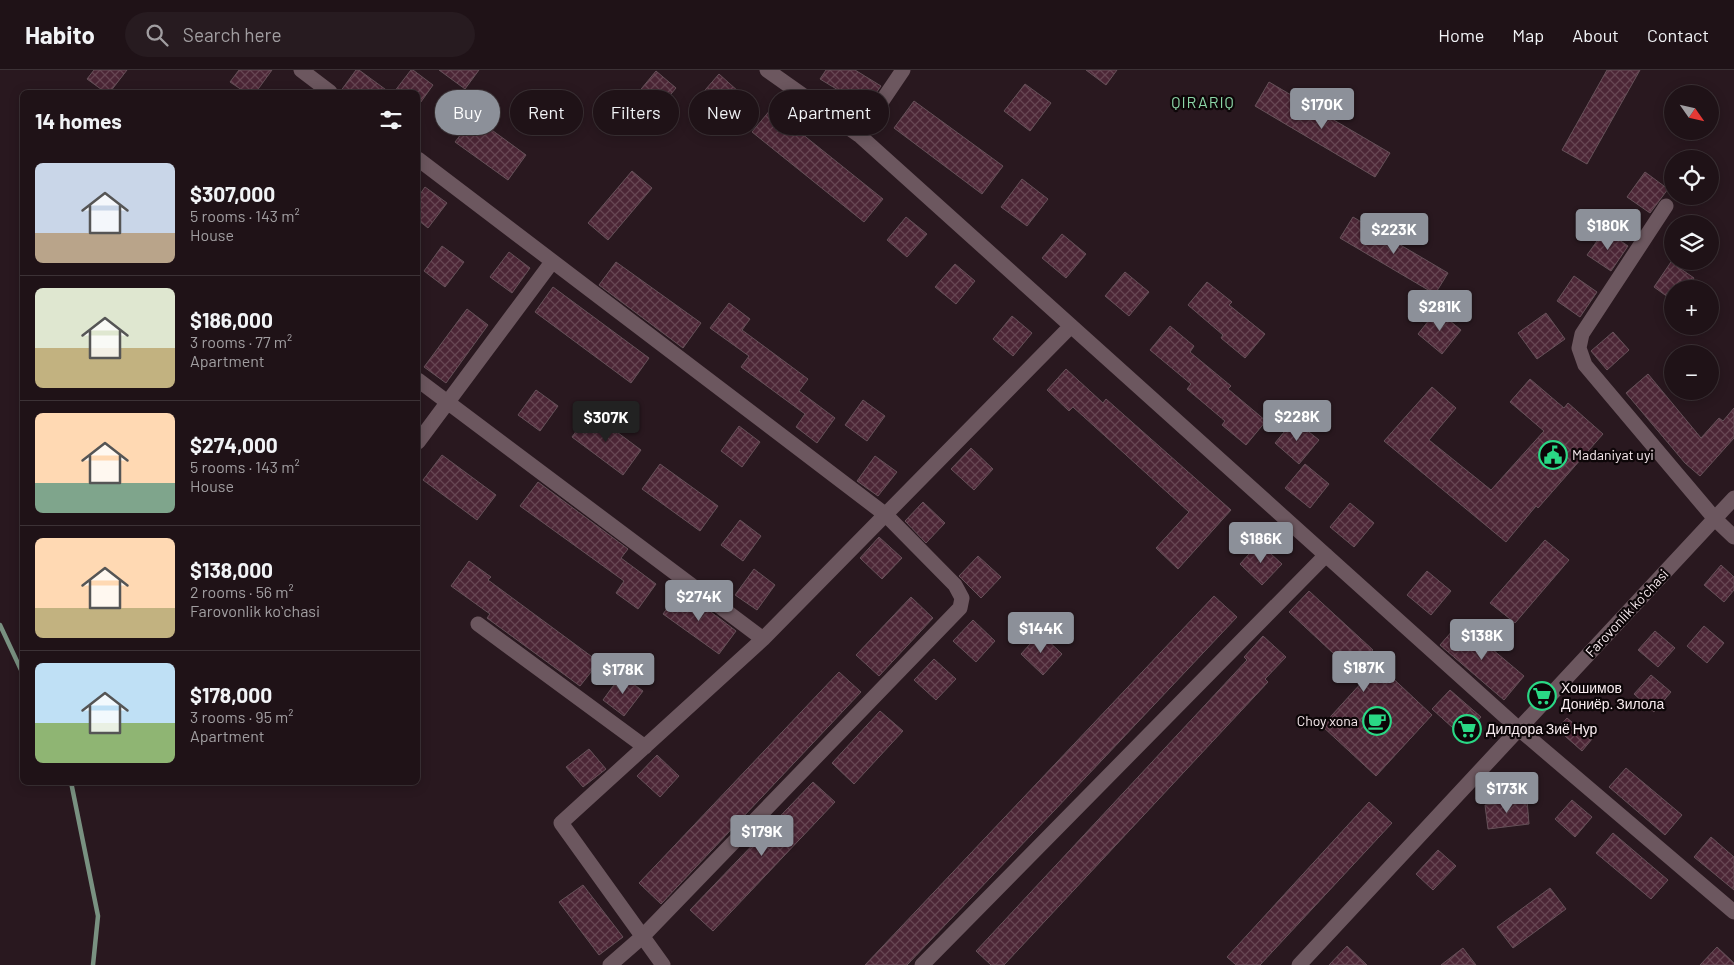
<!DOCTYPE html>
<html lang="en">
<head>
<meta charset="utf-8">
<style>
	:root { --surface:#1f1217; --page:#271b20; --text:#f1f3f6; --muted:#a19ea1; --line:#3c3236; --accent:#8c9099 }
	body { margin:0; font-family:Barlow,sans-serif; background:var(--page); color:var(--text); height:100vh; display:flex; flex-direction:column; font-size:19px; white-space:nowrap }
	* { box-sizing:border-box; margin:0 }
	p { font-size:16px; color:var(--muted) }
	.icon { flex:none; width:28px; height:28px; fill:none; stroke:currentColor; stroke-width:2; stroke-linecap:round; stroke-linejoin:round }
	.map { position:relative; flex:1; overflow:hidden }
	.panel { position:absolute; left:20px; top:20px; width:400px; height:695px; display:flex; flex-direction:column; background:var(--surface); border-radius:8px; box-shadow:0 2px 12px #0003,0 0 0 1px var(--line) }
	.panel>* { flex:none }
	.banner { position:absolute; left:435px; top:20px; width:475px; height:45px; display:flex; gap:10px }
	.needle { width:32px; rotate:124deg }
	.controls { position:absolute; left:1664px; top:15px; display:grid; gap:10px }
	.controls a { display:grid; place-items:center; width:55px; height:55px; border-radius:50%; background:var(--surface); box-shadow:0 2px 12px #0003,0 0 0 1px var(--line); font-size:25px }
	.price { position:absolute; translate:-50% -42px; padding:0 11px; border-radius:5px; background:var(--accent); color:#fff; font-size:16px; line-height:32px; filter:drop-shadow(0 1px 2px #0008) }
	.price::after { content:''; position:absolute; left:50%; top:30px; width:15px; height:11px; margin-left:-8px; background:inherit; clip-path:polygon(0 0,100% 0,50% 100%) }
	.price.on { background:#222; color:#fff }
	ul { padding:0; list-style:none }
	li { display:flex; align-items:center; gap:15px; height:125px; padding:0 15px }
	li+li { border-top:1px solid var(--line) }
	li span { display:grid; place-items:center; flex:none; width:140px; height:100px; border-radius:8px; color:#555 }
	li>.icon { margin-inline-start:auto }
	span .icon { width:60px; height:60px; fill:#fffc; stroke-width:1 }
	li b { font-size:21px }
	h2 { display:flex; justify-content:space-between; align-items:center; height:60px; padding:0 15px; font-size:21px }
	.tag { padding:0 18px; border-radius:22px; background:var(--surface); box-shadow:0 2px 12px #0003,0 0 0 1px var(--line); font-size:18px; line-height:45px }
	.tag.on { background:var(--accent); color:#fff }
	header { display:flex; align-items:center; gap:30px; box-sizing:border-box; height:70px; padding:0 25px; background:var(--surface); border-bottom:1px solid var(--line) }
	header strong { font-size:24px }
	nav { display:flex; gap:28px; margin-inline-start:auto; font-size:18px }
	.search { width:350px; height:45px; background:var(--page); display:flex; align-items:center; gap:12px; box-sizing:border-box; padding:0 18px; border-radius:28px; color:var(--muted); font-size:19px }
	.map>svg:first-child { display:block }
</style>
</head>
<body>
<header>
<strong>Habito</strong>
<div class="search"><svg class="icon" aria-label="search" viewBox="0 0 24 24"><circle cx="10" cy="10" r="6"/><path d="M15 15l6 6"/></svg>Search here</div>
<nav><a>Home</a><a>Map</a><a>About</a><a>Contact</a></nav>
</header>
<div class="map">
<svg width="1734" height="895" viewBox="0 0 1734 895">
	<defs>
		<pattern id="building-cross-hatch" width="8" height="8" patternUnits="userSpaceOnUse" patternTransform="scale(1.25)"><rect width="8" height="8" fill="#4c2636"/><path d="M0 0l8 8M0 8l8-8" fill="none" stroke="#674653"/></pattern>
	</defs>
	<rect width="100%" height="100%" fill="#29181f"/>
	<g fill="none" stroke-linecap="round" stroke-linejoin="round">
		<!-- stream -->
		<path stroke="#799181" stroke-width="4.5" d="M0,555L22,602
			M71,712L98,846L93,895"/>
	</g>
	<!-- building -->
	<path fill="url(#building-cross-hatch)" stroke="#665159" d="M94,0H127L110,22H105L87,9Z
		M239,0H272L256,22H245L230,12Z
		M356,0H359L389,22H340Z
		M411,0H413L433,15L418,36V22H394Z
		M439,0H479L465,19Z
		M826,0H855L881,16L866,37L820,9Z
		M1086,0H1117L1106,15Z
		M1607,0H1640L1587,94L1562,80Z
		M656,1L676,18L657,41L637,24Z
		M719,4L739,22L720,44L699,27Z
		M1269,12L1390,83L1375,107L1255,36Z
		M1025,14L1051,33L1030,61L1004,41Z
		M914,31L1003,96L982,124L894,58Z
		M771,39L883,129L864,152L752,62Z
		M474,47L526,85L508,110L455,72Z
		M632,101L652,118L608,170L588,153Z
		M1645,102L1668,119L1650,143L1627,127Z
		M1022,109L1048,129L1027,156L1001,137Z
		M425,117L447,133L428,158L418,150V127Z
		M906,147L927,164L907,187L887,170Z
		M1353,147L1448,203L1435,224L1340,168Z
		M1605,160L1628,176L1611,201L1587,185Z
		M1062,164L1086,184L1066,208L1042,188Z
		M442,176L464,192L445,217L424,201Z
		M509,182L530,198L512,223L490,207Z
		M616,192L701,253L683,278L599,215Z
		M1671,192L1694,208L1687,219H1672V230L1654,217Z
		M955,194L975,211L956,234L935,217Z
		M1125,202L1149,222L1129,246L1105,226Z
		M1574,206L1597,222L1580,247L1557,231Z
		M1207,212L1232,232L1229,235L1265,264L1245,288L1221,268L1223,265L1188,235Z
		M553,217L649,288L631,313L535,242Z
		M729,233L750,249L742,260L808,309L799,321L835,348L817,373L796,357L805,344L741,297L749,286L710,258Z
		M467,239L488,255L446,313L424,297Z
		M1437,240L1461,260L1442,284L1418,264Z
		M1546,243L1565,269L1537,289L1518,263Z
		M1012,246L1032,263L1013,286L993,269Z
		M1170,256L1194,276L1190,282L1231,316L1228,319L1266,351L1246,375L1222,355L1225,351L1187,319L1191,314L1150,280Z
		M1613,262L1629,280L1607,300L1591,281Z
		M1066,299L1103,333L1106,329L1231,440L1178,499L1156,478L1189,442L1073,337L1069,341L1047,320Z
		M1648,304L1701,368L1719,348L1723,351L1734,338V368L1700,406L1685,393L1626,323Z
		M1530,309L1564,338L1568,333L1603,364L1538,438L1536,436L1506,472L1384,371L1432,317L1456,338L1429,370L1491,420L1544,361L1510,332Z
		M536,320L558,336L540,361L518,345Z
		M863,330L885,346L867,371L845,355Z
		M590,342L641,380L623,405L572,367Z
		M1294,350L1319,370L1299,394L1275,373Z
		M739,356L760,372L742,397L721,381Z
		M971,378L993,399L974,420L951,399Z
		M442,385L496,425L477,450L423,410Z
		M875,386L897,402L878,426L857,411Z
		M660,394L718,436L700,461L642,419Z
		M1305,394L1329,414L1310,438L1285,418Z
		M538,412L628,479L621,488L656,514L638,539L616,523L624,511L520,436Z
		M923,432L945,453L926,473L905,451Z
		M1350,433L1374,453L1354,477L1330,457Z
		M740,450L761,466L743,491L721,475Z
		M879,467L902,488L882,509L860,488Z
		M1545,470L1569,490L1515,553L1490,533Z
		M1259,473L1282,494L1262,515L1240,494Z
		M978,486L1001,507L981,528L959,506Z
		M469,491L491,507L488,510L599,592L580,616L487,548L490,544L451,516Z
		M1721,495L1734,507V520L1724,532L1704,515Z
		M754,499L775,515L757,540L735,525Z
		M1427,501L1451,521L1431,545L1407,525Z
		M681,519L736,561L719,584L663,544Z
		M1309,521L1373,580L1368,585L1432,645L1376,706L1322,656L1363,611L1289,542Z
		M1214,526L1237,547L1053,742L907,895H865Z
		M911,527L933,548L879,606L856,585Z
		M973,550L995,571L976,592L953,571Z
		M1460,552L1524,606L1504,630L1440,575Z
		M1704,556L1724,573L1707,593L1687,576Z
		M1655,561L1675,578L1658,597L1638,580Z
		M1040,563L1062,584L1043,605L1021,584Z
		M1263,566L1286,587L1265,609L1268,612L1004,895H991L976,881L1247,590L1244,587Z
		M934,589L956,609L936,630L914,610Z
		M839,602L861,622L661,834L639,813Z
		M621,605L643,621L624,646L603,630Z
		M1651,605L1671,622L1654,642L1634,624Z
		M1450,620L1481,647L1463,667L1432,639Z
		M880,641L903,661L854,714L832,693Z
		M1567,648L1592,669L1582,681L1557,659Z
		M589,679L606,699L583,717L566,697Z
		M657,685L679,706L660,727L637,706Z
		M1626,698L1682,745L1665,765L1609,717Z
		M813,712L835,732L713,861L690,840Z
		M1527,730L1529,754L1488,759L1485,735Z
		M1572,730L1592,747L1575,767L1555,749Z
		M1369,732L1392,753L1260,895H1236L1227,887Z
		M1613,763L1668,810L1651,829L1596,783Z
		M1711,767L1734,787V820L1694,787Z
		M1438,780L1456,796L1433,820L1416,804Z
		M583,815L623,867L599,885L559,832Z
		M1550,818L1566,839L1513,878L1497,857Z
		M1347,876L1367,895H1329Z
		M1717,877L1734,893V895H1700Z
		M1463,878L1476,895H1441Z"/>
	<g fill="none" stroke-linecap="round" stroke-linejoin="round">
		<!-- minor -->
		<path stroke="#6c575f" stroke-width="15" d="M301,0L330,22
			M767,0L859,65L1519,659L1734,842
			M859,65L903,0
			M418,89L886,445L955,515L962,528L960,538L642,867L610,895
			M1666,136L1582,264L1579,278L1585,295L1715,449L1734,467
			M418,310L763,569
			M418,372L552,192
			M478,554L645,677
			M663,895L561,753L763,569L1071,256
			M922,895L1326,485
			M1299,895L1734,428"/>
	</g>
	<!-- icons -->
	<defs>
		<symbol id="civic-ring" viewBox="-11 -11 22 22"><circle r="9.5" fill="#0d0608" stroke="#2ad885" stroke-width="1.5"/><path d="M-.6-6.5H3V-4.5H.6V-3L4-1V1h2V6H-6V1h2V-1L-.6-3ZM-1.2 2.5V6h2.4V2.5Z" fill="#2ad885"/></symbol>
		<symbol id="supermarket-ring" viewBox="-11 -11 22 22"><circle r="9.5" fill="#0d0608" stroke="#2ad885" stroke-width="1.5"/><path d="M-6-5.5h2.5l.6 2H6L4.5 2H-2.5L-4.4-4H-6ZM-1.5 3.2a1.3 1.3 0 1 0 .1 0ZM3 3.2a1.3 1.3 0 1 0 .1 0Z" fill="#2ad885"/></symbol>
		<symbol id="cafe-ring" viewBox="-11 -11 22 22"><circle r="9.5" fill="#0d0608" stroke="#2ad885" stroke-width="1.5"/><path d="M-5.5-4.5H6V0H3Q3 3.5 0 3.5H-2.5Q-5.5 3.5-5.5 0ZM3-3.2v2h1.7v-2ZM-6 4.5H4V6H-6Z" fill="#2ad885"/></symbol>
	</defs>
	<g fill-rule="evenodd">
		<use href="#civic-ring" x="1537" y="369" width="32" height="32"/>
		<use href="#supermarket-ring" x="1526" y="610" width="32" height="32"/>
		<use href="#cafe-ring" x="1361" y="635" width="32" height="32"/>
		<use href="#supermarket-ring" x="1451" y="643" width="32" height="32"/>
	</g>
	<g text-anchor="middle" stroke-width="4.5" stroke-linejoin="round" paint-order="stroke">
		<!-- poi labels -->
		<g font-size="14" fill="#f8ebef" stroke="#0d0608" text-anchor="start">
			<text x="1572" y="390">Madaniyat uyi</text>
			<text x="1561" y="623">Хошимов<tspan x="1561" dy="16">Дониёр. Зилола</tspan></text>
			<text x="1358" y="656" text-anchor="end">Choy xona</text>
			<text x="1486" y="664">Дилдора Зиё Нур</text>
		</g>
		<!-- street labels -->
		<g font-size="14" fill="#f8ebef" stroke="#0d0608">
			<text transform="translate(1627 543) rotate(-47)" y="5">Farovonlik koʻchasi</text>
		</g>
		<!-- quarter labels -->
		<g font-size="16" letter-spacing="1" fill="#8cd6a7" stroke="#0d0608">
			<text x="1203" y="38">QIRARIQ</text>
		</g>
	</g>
</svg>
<div class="controls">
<a><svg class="needle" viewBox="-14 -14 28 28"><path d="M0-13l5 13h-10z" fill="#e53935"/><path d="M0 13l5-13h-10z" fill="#a19ea1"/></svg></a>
<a><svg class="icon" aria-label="locate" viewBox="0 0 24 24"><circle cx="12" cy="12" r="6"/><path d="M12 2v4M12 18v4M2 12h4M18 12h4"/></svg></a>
<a><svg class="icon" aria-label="layers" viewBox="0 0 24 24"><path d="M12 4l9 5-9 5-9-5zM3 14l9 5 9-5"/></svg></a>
<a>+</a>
<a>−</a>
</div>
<b class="price" style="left:1322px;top:60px">$170K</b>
<b class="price" style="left:1608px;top:181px">$180K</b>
<b class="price" style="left:1394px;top:185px">$223K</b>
<b class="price" style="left:1440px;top:262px">$281K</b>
<b class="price" style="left:1297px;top:372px">$228K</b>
<b class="price on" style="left:606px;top:373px">$307K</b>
<b class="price" style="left:1261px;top:494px">$186K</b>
<b class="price" style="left:699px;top:552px">$274K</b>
<b class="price" style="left:1041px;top:584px">$144K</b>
<b class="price" style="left:1482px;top:591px">$138K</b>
<b class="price" style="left:1364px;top:623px">$187K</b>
<b class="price" style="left:623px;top:625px">$178K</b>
<b class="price" style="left:1507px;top:744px">$173K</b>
<b class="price" style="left:762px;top:787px">$179K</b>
<div class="banner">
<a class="tag on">Buy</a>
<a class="tag">Rent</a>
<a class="tag">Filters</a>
<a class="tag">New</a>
<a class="tag">Apartment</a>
</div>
<section class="panel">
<h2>14 homes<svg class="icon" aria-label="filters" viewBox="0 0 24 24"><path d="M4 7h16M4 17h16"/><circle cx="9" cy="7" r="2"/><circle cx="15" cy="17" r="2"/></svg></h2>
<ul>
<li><span style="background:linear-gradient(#c9d6e8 70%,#b9a48a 0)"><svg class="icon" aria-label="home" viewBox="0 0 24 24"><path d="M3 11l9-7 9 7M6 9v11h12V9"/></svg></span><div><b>$307,000</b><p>5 rooms · 143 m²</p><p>House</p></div></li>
<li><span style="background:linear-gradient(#dfe7d0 60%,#c2b280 0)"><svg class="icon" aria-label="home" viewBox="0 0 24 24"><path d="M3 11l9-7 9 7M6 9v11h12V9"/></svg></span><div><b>$186,000</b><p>3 rooms · 77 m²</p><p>Apartment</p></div></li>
<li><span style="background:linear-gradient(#ffd9b3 70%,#7fa58c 0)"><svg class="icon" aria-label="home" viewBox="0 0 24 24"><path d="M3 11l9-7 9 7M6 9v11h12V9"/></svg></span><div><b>$274,000</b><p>5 rooms · 143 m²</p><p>House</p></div></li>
<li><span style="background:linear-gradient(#ffd9b3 70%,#c2b280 0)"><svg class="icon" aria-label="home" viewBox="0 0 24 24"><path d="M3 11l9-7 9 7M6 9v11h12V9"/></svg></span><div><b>$138,000</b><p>2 rooms · 56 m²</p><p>Farovonlik koʻchasi</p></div></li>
<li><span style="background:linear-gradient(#bfe0f5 60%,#8fb573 0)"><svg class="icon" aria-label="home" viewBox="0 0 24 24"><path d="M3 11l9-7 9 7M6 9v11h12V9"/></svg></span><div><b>$178,000</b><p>3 rooms · 95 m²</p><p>Apartment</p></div></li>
</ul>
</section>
</div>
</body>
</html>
